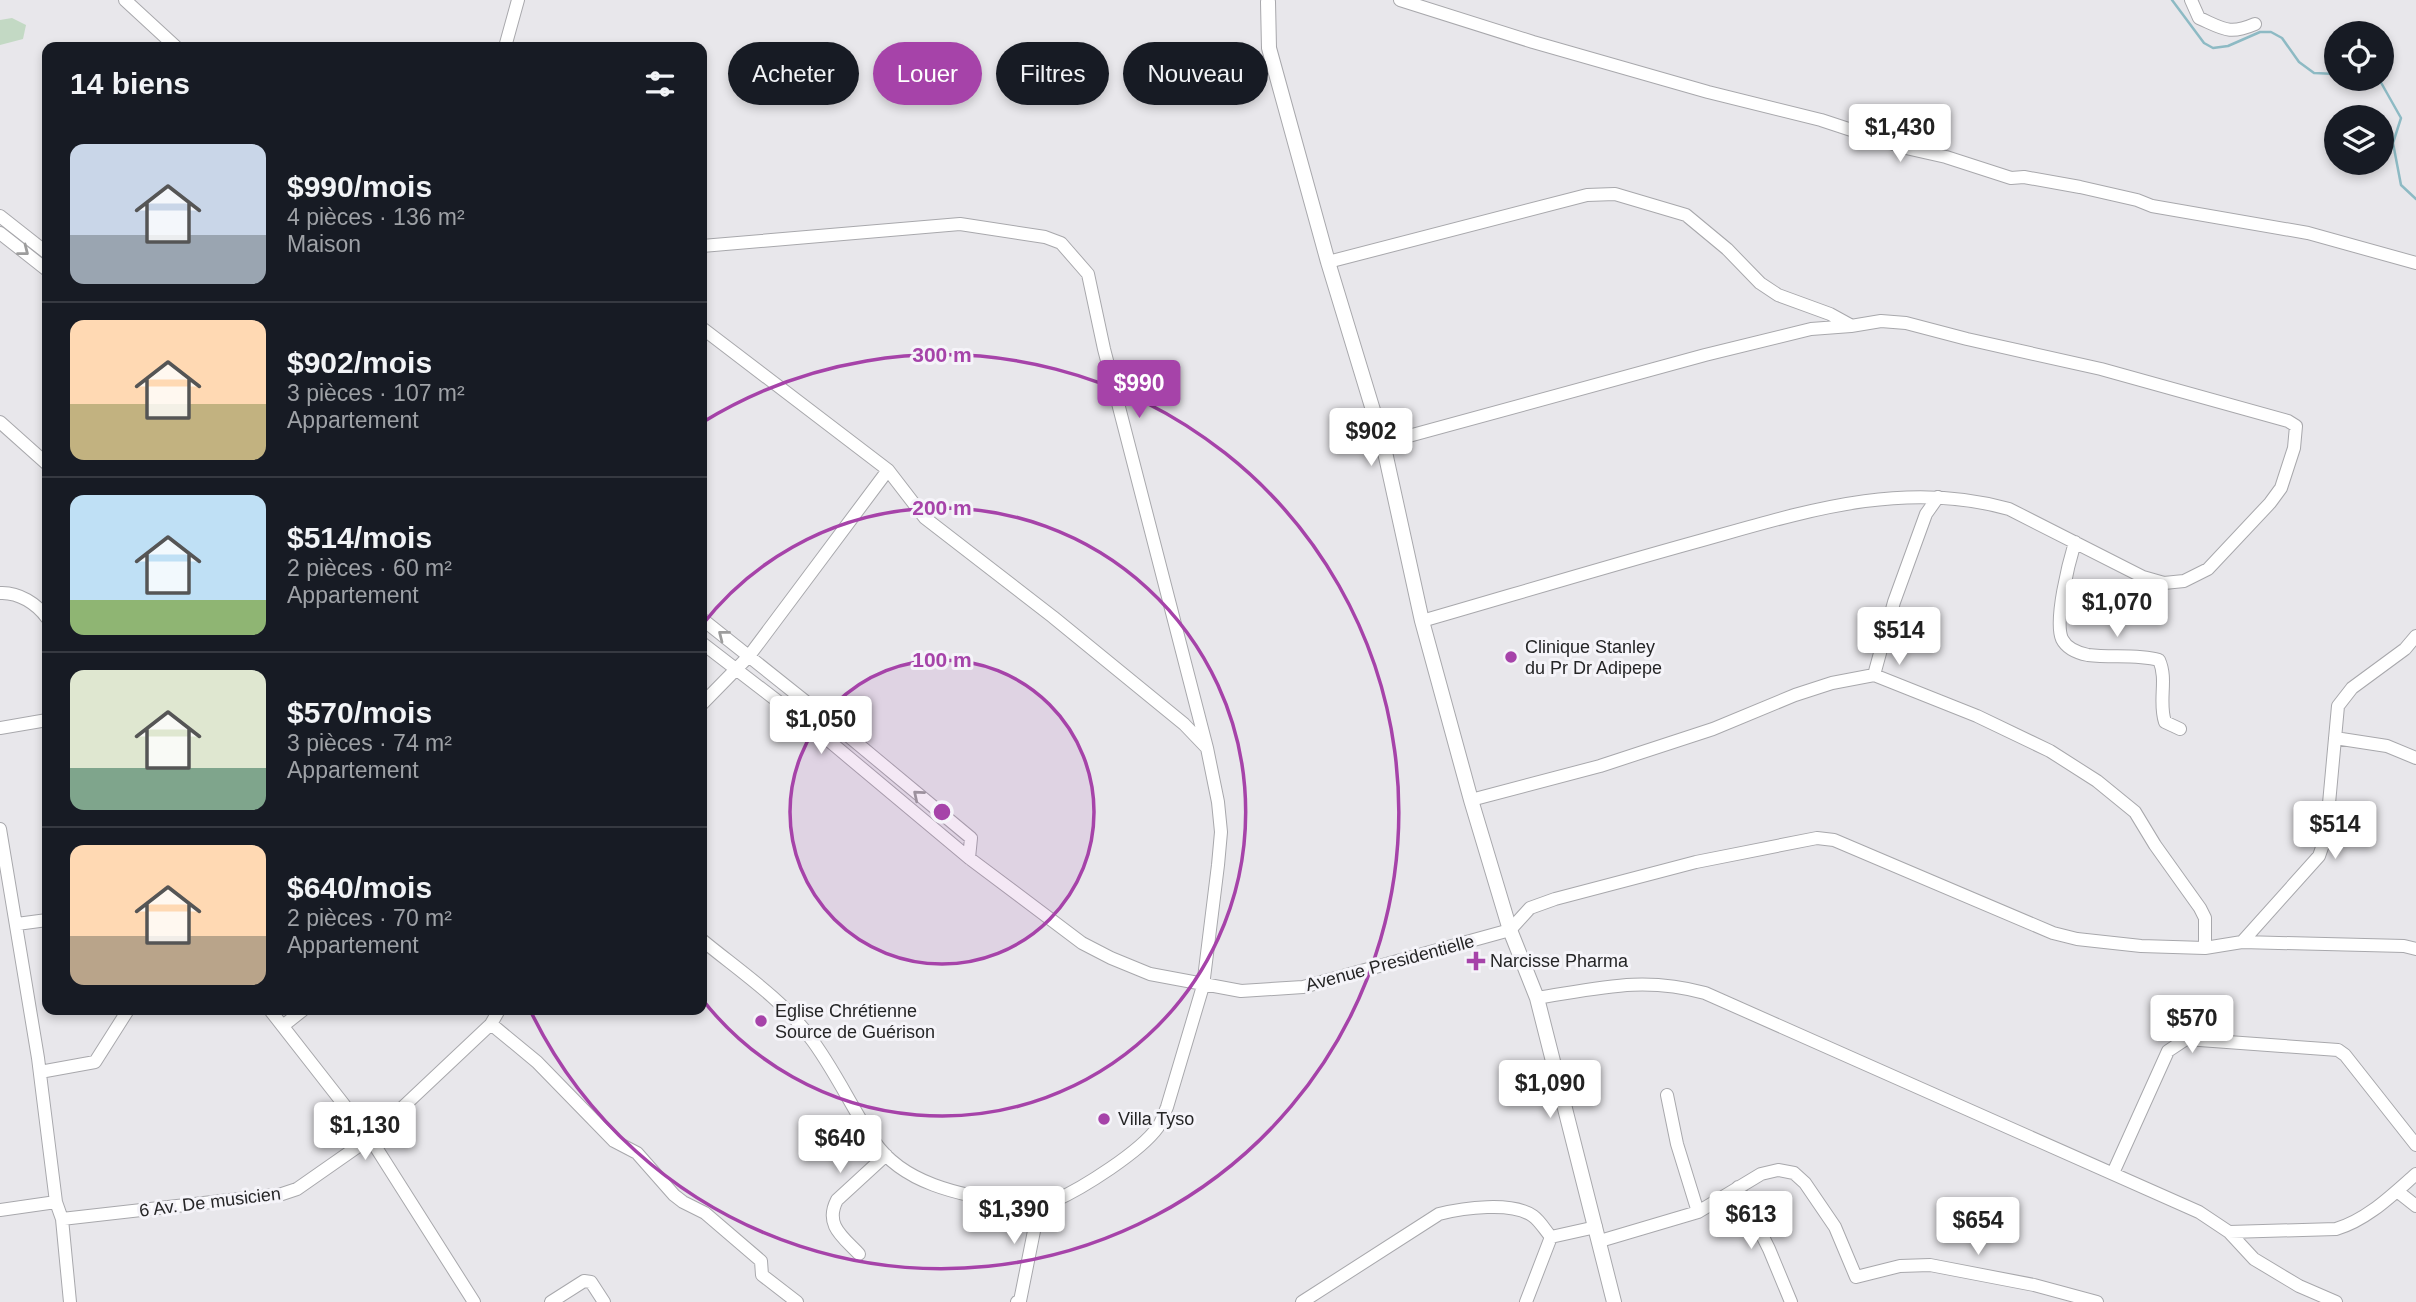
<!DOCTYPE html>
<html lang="fr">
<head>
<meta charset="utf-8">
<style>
	:root { --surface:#171b24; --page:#20242c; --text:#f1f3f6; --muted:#9ea1a6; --line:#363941; --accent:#a643a9 }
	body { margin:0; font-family:Arial,sans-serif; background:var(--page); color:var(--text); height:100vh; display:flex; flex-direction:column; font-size:26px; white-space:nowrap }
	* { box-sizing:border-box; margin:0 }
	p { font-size:23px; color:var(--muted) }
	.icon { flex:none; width:38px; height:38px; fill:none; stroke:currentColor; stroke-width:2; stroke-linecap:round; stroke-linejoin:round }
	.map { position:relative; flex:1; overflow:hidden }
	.details { position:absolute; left:42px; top:42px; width:665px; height:973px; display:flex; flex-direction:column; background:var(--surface); border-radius:14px; box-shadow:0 4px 10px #0003 }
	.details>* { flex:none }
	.hud { position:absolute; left:728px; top:42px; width:665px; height:63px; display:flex; gap:14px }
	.tools { position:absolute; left:2324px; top:21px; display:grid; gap:14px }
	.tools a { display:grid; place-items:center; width:70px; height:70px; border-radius:50%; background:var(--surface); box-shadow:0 4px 10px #0003; font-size:35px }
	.price { position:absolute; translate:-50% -60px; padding:0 16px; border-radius:7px; background:#fff; color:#222; font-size:23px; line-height:46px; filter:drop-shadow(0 2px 4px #0008) }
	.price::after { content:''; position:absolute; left:50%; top:42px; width:21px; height:16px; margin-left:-10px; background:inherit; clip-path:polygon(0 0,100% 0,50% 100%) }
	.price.current { background:var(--accent); color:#fff }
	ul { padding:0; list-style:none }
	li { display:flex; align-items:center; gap:21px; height:175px; padding:0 28px }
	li+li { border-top:2px solid var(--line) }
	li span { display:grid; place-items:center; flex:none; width:196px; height:140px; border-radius:14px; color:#555 }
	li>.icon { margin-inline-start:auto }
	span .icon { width:84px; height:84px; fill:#fffc; stroke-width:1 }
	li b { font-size:30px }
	h2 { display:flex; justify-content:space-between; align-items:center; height:84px; padding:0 28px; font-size:30px }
	.chip { padding:0 24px; border-radius:32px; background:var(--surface); box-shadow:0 4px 10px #0003; font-size:24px; line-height:63px }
	.chip.current { background:var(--accent); color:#fff }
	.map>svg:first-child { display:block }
</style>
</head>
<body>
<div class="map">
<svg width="2416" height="1302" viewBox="0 0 2416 1302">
	<rect width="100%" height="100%" fill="#e8e7eb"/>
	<!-- green -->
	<path fill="#c3d9c4" d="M12,18L26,25L23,39L0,45V20Z"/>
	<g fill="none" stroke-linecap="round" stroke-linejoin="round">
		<!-- stream -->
		<path stroke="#8dbac4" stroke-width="2.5" d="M2172,0L2204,43L2213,48L2228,46L2260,32H2271L2282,38L2299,62L2314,73L2336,74
			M2379,79L2401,118L2393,143L2401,185L2416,199"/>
		<defs>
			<path id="minor" d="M125,0L176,47
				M1400,0L1533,42L1708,92L1821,120L1906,148L1946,157L2011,178L2024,177L2080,187L2137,200L2152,206L2308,233L2416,263
				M2191,0L2199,18C2224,29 2229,35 2255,24
				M505,47L518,0
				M0,216L47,253
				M0,233L47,270
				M702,246L960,224L1045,237L1061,243L1088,274L1104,349L1207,748L1218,802L1221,832L1218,865L1203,986L1167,1107C1164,1114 1162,1121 1158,1127C1140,1152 1083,1188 1054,1201C1046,1205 1037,1206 1027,1206C974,1196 907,1190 874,1141C851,1107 834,1068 809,1036C782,999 737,969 702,940
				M1328,262L1587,195L1615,194L1686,215L1727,249L1760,283L1778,295L1830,314L1850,325
				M702,328L888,470L925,518L1053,617L1184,724L1206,747
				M0,422L47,464
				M1383,443L1705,355L1811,329L1851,326L1881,321L1906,323L1967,339L2101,369L2288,421L2296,426L2294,448L2281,488L2270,503L2208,569L2184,581L2164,583L2143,577L2009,509C1900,478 1797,514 1692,543C1602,568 1512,595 1422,621
				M2075,542C2069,562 2054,620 2062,639C2067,649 2078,653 2088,655C2112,658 2136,654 2159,660C2168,680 2158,701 2165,722L2180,729
				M0,593C19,592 37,604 47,618
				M702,619L840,729L971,838L969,858
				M702,643L828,740L969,858L1082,943L1111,958L1150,974L1241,991L1303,987L1510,930L1530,908L1555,899L1696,862L1817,838L1834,840L2053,933L2077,939L2141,946L2205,948L2242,942L2404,946L2416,949
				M1874,675L1894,602L1926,514L1938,497
				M702,704L749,656L888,470
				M0,728L47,720
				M2335,738L2387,746L2416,758
				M1471,800L1600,766L1713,729L1795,695L1832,683L1874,675L1977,716L2050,751L2097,781L2135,812L2155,845L2200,908L2205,918V948
				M0,829L38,1058L56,1202L62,1219L70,1302
				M17,924L47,920
				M2242,942L2319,856L2326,836L2338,706L2352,688L2405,649L2416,636
				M1537,998C1600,988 1643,976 1705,993L2199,1212L2229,1232L2254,1259L2299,1286L2336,1302
				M270,1010L370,1138L474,1302
				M491,1024L537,1062L614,1141L637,1153L674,1195L683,1202L705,1213L761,1261L762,1275L797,1302
				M284,1025L303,1010
				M40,1072L95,1062L128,1010
				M1667,1095L1677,1144L1698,1212
				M2113,1173L2168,1051L2186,1039L2338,1050L2345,1055L2416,1145
				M1738,1187L1769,1249L1791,1302
				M2397,1191L2416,1206
				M0,1210L56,1202
				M62,1219L282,1194L297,1189L370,1138L491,1024L499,1010
				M2229,1232L2336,1229C2367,1220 2392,1195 2416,1174
				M1600,1241L1698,1212L1761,1174L1778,1170L1794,1173L1805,1183L1835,1227L1856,1277L1900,1266L1930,1265L2034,1285L2097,1302
				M859,1254C843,1237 824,1225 837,1200L886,1155
				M551,1302L584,1281L591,1282L604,1302
				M1017,1302L1020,1301L1039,1206
				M1302,1302L1439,1214C1463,1208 1512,1201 1533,1216C1540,1221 1545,1230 1551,1237L1596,1227
				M1526,1302L1551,1237"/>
			<path id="tertiary" d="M1268,2L1269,48L1328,262L1383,443L1422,621L1471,800L1510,930L1537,998L1614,1302"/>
		</defs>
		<!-- minor casing -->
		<use href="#minor" stroke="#a8a8ac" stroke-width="14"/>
		<!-- tertiary casing -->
		<use href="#tertiary" stroke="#a8a8ac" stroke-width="16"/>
		<!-- minor -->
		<use href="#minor" stroke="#fff" stroke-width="12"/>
		<!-- tertiary -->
		<use href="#tertiary" stroke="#fff" stroke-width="14"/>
	</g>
	<!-- one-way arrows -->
	<defs><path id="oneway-chevron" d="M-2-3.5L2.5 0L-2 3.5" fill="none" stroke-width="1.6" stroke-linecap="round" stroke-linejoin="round" transform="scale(1.75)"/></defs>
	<g stroke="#9d9d9d">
		<use href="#oneway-chevron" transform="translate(24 251) rotate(38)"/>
		<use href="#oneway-chevron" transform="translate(723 635) rotate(-142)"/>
		<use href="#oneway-chevron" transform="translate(918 795) rotate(-140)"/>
	</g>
	<!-- distance rings -->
	<circle cx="942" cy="812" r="152" fill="#a643a9" fill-opacity=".12"/>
	<g fill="none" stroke="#a643a9" stroke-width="3.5">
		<circle cx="942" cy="812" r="152"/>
		<path d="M702 625A304 304 0 1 1 702 999"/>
		<path d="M703 422A457 457 0 1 1 531 1012"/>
	</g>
	<!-- markers -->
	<g fill="#a643a9" stroke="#f5f4f9" stroke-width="2.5">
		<circle cx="1511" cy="657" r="7"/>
		<path d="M1472.5 950.5h7v7h7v7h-7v7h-7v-7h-7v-7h7z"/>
		<circle cx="761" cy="1021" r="7"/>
		<circle cx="1104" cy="1119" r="7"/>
	</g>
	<g text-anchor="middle" stroke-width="6" stroke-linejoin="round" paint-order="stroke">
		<!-- poi labels -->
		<g font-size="18" fill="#252526" stroke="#f5f4f9" text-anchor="start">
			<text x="1525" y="653">Clinique Stanley<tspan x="1525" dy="21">du Pr Dr Adipepe</tspan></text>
			<text x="1490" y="967">Narcisse Pharma</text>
			<text x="775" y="1017">Eglise Chrétienne<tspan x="775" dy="21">Source de Guérison</tspan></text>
			<text x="1118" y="1125">Villa Tyso</text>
		</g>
		<!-- street labels -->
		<g font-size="18" fill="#252526" stroke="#f5f4f9">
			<text transform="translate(1390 963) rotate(-15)" y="6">Avenue Presidentielle</text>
			<text transform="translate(210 1202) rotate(-7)" y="6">6 Av. De musicien</text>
		</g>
	</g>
	<circle cx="942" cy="812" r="10" fill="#a643a9" stroke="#f5f4f9" stroke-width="3.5"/>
	<g font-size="21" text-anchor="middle" font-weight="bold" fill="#a643a9" stroke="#f5f4f9" stroke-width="6" stroke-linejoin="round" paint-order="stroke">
		<text x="942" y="362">300 m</text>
		<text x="942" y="515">200 m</text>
		<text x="942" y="667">100 m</text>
	</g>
</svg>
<div class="tools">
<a><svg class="icon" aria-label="locate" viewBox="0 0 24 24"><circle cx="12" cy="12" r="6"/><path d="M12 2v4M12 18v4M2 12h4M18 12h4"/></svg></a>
<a><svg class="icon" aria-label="layers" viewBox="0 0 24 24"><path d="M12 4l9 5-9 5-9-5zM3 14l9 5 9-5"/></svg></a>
</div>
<b class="price" style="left:1900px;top:164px">$1,430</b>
<b class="price current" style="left:1139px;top:420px">$990</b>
<b class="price" style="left:1371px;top:468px">$902</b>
<b class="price" style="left:2117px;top:639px">$1,070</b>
<b class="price" style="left:1899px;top:667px">$514</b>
<b class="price" style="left:821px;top:756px">$1,050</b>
<b class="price" style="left:2335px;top:861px">$514</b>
<b class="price" style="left:2192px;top:1055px">$570</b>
<b class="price" style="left:1550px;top:1120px">$1,090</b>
<b class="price" style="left:365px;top:1162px">$1,130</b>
<b class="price" style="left:840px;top:1175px">$640</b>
<b class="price" style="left:1014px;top:1246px">$1,390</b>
<b class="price" style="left:1751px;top:1251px">$613</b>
<b class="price" style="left:1978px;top:1257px">$654</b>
<div class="hud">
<a class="chip">Acheter</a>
<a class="chip current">Louer</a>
<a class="chip">Filtres</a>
<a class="chip">Nouveau</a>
</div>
<section class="details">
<h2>14 biens<svg class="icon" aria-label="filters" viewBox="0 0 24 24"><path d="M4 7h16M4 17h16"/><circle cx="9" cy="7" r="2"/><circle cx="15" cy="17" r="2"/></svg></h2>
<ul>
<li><span style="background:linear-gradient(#c9d6e8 65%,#9aa5b1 0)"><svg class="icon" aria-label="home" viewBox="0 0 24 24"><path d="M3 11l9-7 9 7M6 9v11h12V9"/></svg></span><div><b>$990/mois</b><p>4 pièces · 136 m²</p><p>Maison</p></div></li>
<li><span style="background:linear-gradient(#ffd9b3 60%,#c2b280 0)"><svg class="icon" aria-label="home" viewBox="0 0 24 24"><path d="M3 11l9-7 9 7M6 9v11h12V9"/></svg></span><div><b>$902/mois</b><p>3 pièces · 107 m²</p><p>Appartement</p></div></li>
<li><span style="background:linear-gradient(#bfe0f5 75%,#8fb573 0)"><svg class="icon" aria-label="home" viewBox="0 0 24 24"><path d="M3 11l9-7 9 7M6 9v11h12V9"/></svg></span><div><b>$514/mois</b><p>2 pièces · 60 m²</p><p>Appartement</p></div></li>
<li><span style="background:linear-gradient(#dfe7d0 70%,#7fa58c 0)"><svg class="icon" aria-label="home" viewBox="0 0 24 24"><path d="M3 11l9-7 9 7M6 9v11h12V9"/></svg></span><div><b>$570/mois</b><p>3 pièces · 74 m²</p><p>Appartement</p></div></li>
<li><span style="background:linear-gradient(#ffd9b3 65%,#b9a48a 0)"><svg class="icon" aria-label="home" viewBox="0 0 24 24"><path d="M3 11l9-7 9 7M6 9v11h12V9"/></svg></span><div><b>$640/mois</b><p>2 pièces · 70 m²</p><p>Appartement</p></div></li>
</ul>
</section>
</div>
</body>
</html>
